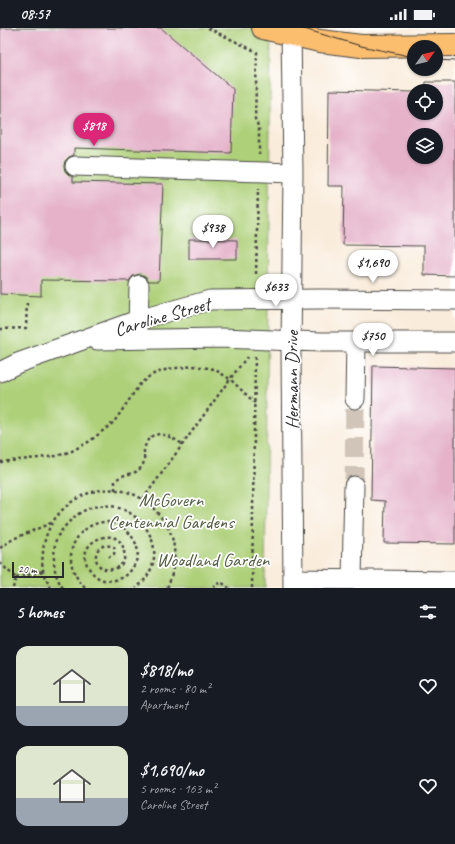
<!DOCTYPE html>
<html lang="en">
<head>
<meta charset="utf-8">
<style>
	:root { --surface:#171b24; --page:#242831; --text:#f1f3f6; --muted:#9ea1a6; --accent:#db2777 }
	body { margin:0; font-family:Caveat,sans-serif; background:var(--page); color:var(--text); height:100vh; display:flex; flex-direction:column; font-size:15px; white-space:nowrap }
	* { box-sizing:border-box; margin:0 }
	p { font-size:13px; color:var(--muted) }
	.icon { flex:none; width:22px; height:22px; fill:none; stroke:currentColor; stroke-width:2; stroke-linecap:round; stroke-linejoin:round }
	.map { position:relative; height:560px; overflow:hidden }
	.panel { display:flex; flex-direction:column; background:var(--surface); flex:1 }
	.panel>* { flex:none }
	.needle { width:26px; rotate:56deg }
	.controls { position:absolute; left:407px; top:12px; display:grid; gap:8px }
	.controls a { display:grid; place-items:center; width:36px; height:36px; border-radius:50%; background:var(--surface); box-shadow:0 1px 3px #0004; font-size:20px }
	.scale { position:absolute; left:12px; bottom:10px; width:52px; box-sizing:border-box; padding-left:4px; border:2px solid #2b2b2b; border-top:0; font-size:11px; line-height:14px; white-space:nowrap; color:#2b2b2b; -webkit-text-stroke:3px #fff; paint-order:stroke }
	.price { position:absolute; translate:-50% -34px; padding:0 9px; border-radius:14px; background:#fff; color:#222; font-size:13px; line-height:26px; filter:drop-shadow(0 1px 2px #0008) }
	.price::after { content:''; position:absolute; left:50%; top:24px; width:12px; height:9px; margin-left:-6px; background:inherit; clip-path:polygon(0 0,100% 0,50% 100%) }
	.price.on { background:var(--accent); color:#fff }
	ul { padding:0; list-style:none }
	li { display:flex; align-items:center; gap:12px; height:100px; padding:0 16px }
	li span { display:grid; place-items:center; flex:none; width:112px; height:80px; border-radius:12px; color:#555 }
	li>.icon { margin-inline-start:auto }
	span .icon { width:48px; height:48px; fill:#fffc; stroke-width:1 }
	li b { font-size:17px }
	h2 { display:flex; justify-content:space-between; align-items:center; height:48px; padding:0 16px; font-size:17px }
	.status { display:flex; justify-content:space-between; align-items:center; height:28px; padding:0 20px; background:var(--surface); direction:ltr }
	.status svg { height:11px; fill:currentColor }
	.map>svg:first-child { display:block }
</style>
</head>
<body>
<div class="status"><b>08:57</b><svg viewBox="0 0 49 12"><path d="M0 12V9h3v3zM5 12V6h3v6zM10 12V3h3v9zM15 12V0h3v12zM26 1h20v11H26zM47 4h2v5h-2z"/></svg></div>
<div class="map">
<svg width="455" height="560" viewBox="0 0 455 560">
	<rect width="100%" height="100%" fill="#fff"/>
	<filter id="ink" filterUnits="userSpaceOnUse"><feTurbulence type="fractalNoise" baseFrequency=".025" numOctaves="2"/><feDisplacementMap in="SourceGraphic" scale="8" xChannelSelector="R" yChannelSelector="G"/><feConvolveMatrix kernelMatrix="1 2 1 2 8 2 1 2 1" color-interpolation-filters="sRGB"/></filter>
	<filter id="wash" filterUnits="userSpaceOnUse"><feTurbulence type="fractalNoise" baseFrequency=".012" numOctaves="4" result="noise"/><feDisplacementMap in="SourceGraphic" scale="16" xChannelSelector="R" yChannelSelector="G"/><feGaussianBlur stdDeviation="0.9" result="paint"/><feColorMatrix in="noise" values="0 0 0 0 0 0 0 0 0 0 0 0 0 0 0 0 0 1.4 0 .05"/><feComposite in="paint" operator="in"/></filter>
	<g filter="url(#wash)">
		<rect width="100%" height="100%" fill="#f9ecdb"/>
		<!-- green -->
		<path fill="#aed079" stroke="#6c7e52" d="M0,0H271L265,560H0Z"/>
		<g id="blocks">
			<!-- building -->
			<path fill="#e5b2ca" fill-rule="evenodd" d="M0,0H161L233,61L231,125L74,120V127L69,129L65,133L64,138L65,143L69,147L73,149V154L163,156L159,253H149L145,248L140,246L133,248L129,253L41,252V268L0,266Z
				M426,54H455V248L424,247V218L343,217L344,158H328L329,62L414,64V85H436V63H425ZM414,107H436V129H414Z
				M189,211L237,212V231H189Z
				M373,338L455,340V516L384,515L385,473L371,472Z"/>
		</g>
	</g>
	<g filter="url(#ink)">
		<use href="#blocks" fill-opacity="0" stroke="#4a4845" stroke-width="1"/>
		<g fill="none" stroke-linecap="round" stroke-linejoin="round">
			<!-- minor-tunnel -->
			<path stroke="#d0c5b8" stroke-width="19" stroke-dasharray="19 10" stroke-linecap="butt" d="M354,458L355,371"/>
			<defs>
				<path id="minor" d="M291,0L293,145L291,323L293,560
					M75,138L293,145
					M138,305L139,257
					M97,312L221,310L321,314H455
					M0,344L18,335L138,292L210,272L320,271L455,272
					M355,371L356,314
					M293,551L455,553
					M352,551L354,458"/>
				<path id="major" d="M263,0L320,13L361,18L455,17"/>
			</defs>
			<!-- minor casing -->
			<use href="#minor" stroke="#4a4845" stroke-width="21"/>
			<!-- major casing -->
			<use href="#major" stroke="#4a4845" stroke-width="24"/>
			<!-- path -->
			<path stroke="#4a4845" stroke-width="2.5" stroke-dasharray="3 3" stroke-linecap="butt" d="M208,0L257,24L255,91L259,100V126
				M256,246L258,161
				M0,301L26,300L27,272
				M0,434L57,428L72,423L90,413L114,394L140,356L151,347L168,341L195,338L214,341L230,351L255,375
				M115,462V453C117,452 118,450 120,449C127,445 137,447 142,438C145,434 144,428 144,423C148,398 168,406 182,416
				M143,471L230,351L247,329
				M0,520L13,511L51,495
				M0,535L16,550
				M16,550L43,543
				M13,560L16,550
				M51,560C49,556 45,551 44,546C42,539 42,532 43,525C45,481 93,448 135,467C148,473 158,484 166,496C178,515 176,540 167,560
				M63,560C53,547 53,532 55,516C56,508 64,499 70,493C117,446 188,518 136,560
				M85,560C42,515 109,467 134,512C138,519 139,526 136,533C132,543 126,550 115,552C105,554 97,551 91,543C66,513 129,489 124,532C122,537 118,540 113,541C90,546 90,510 114,519L115,522L114,526L109,529
				M215,560L214,558L221,554L229,560
				M252,560L255,329"/>
			<!-- minor -->
			<use href="#minor" stroke="#fff" stroke-width="19"/>
			<!-- major -->
			<use href="#major" stroke="#fbbd6e" stroke-width="22"/>
			<!-- tram -->
			<path stroke="#2b2b2b" stroke-width="1" d="M301,0L361,18L414,29
				M436,32L455,33"/>
		</g>
	</g>
	<g text-anchor="middle" stroke-width="3.5" stroke-linejoin="round" paint-order="stroke">
		<!-- street labels -->
		<g font-size="19" fill="#2b2b2b" stroke="#fff">
			<text transform="translate(162 288) rotate(-16)" y="7">Caroline Street</text>
			<text transform="translate(291 352) rotate(-90)" y="7">Hermann Drive</text>
		</g>
		<!-- park labels -->
		<g font-size="19" fill="#525d42" stroke="#fff">
			<text x="171" y="478">McGovern<tspan x="171" dy="22">Centennial Gardens</tspan></text>
			<text x="213" y="538">Woodland Garden</text>
		</g>
	</g>
</svg>
<div class="controls">
<a><svg class="needle" viewBox="-14 -14 28 28"><path d="M0-13l5 13h-10z" fill="#e53935"/><path d="M0 13l5-13h-10z" fill="#9ea1a6"/></svg></a>
<a><svg class="icon" aria-label="locate" viewBox="0 0 24 24"><circle cx="12" cy="12" r="6"/><path d="M12 2v4M12 18v4M2 12h4M18 12h4"/></svg></a>
<a><svg class="icon" aria-label="layers" viewBox="0 0 24 24"><path d="M12 4l9 5-9 5-9-5zM3 14l9 5 9-5"/></svg></a>
</div>
<div class="scale">20 m</div>
<b class="price on" style="left:94px;top:119px">$818</b>
<b class="price" style="left:213px;top:221px">$938</b>
<b class="price" style="left:373px;top:256px">$1,690</b>
<b class="price" style="left:276px;top:280px">$633</b>
<b class="price" style="left:373px;top:329px">$750</b>
</div>
<section class="panel">
<h2>5 homes<svg class="icon" aria-label="filters" viewBox="0 0 24 24"><path d="M4 7h16M4 17h16"/><circle cx="9" cy="7" r="2"/><circle cx="15" cy="17" r="2"/></svg></h2>
<ul>
<li><span style="background:linear-gradient(#dfe7d0 75%,#9aa5b1 0)"><svg class="icon" aria-label="home" viewBox="0 0 24 24"><path d="M3 11l9-7 9 7M6 9v11h12V9"/></svg></span><div><b>$818/mo</b><p>2 rooms · 80 m²</p><p>Apartment</p></div><svg class="icon" aria-label="heart" viewBox="0 0 24 24"><path d="M12 20l-8-8c-3-5 5-10 8-4 3-6 11-1 8 4z"/></svg></li>
<li><span style="background:linear-gradient(#dfe7d0 65%,#9aa5b1 0)"><svg class="icon" aria-label="home" viewBox="0 0 24 24"><path d="M3 11l9-7 9 7M6 9v11h12V9"/></svg></span><div><b>$1,690/mo</b><p>5 rooms · 163 m²</p><p>Caroline Street</p></div><svg class="icon" aria-label="heart" viewBox="0 0 24 24"><path d="M12 20l-8-8c-3-5 5-10 8-4 3-6 11-1 8 4z"/></svg></li>
</ul>
</section>
</body>
</html>
